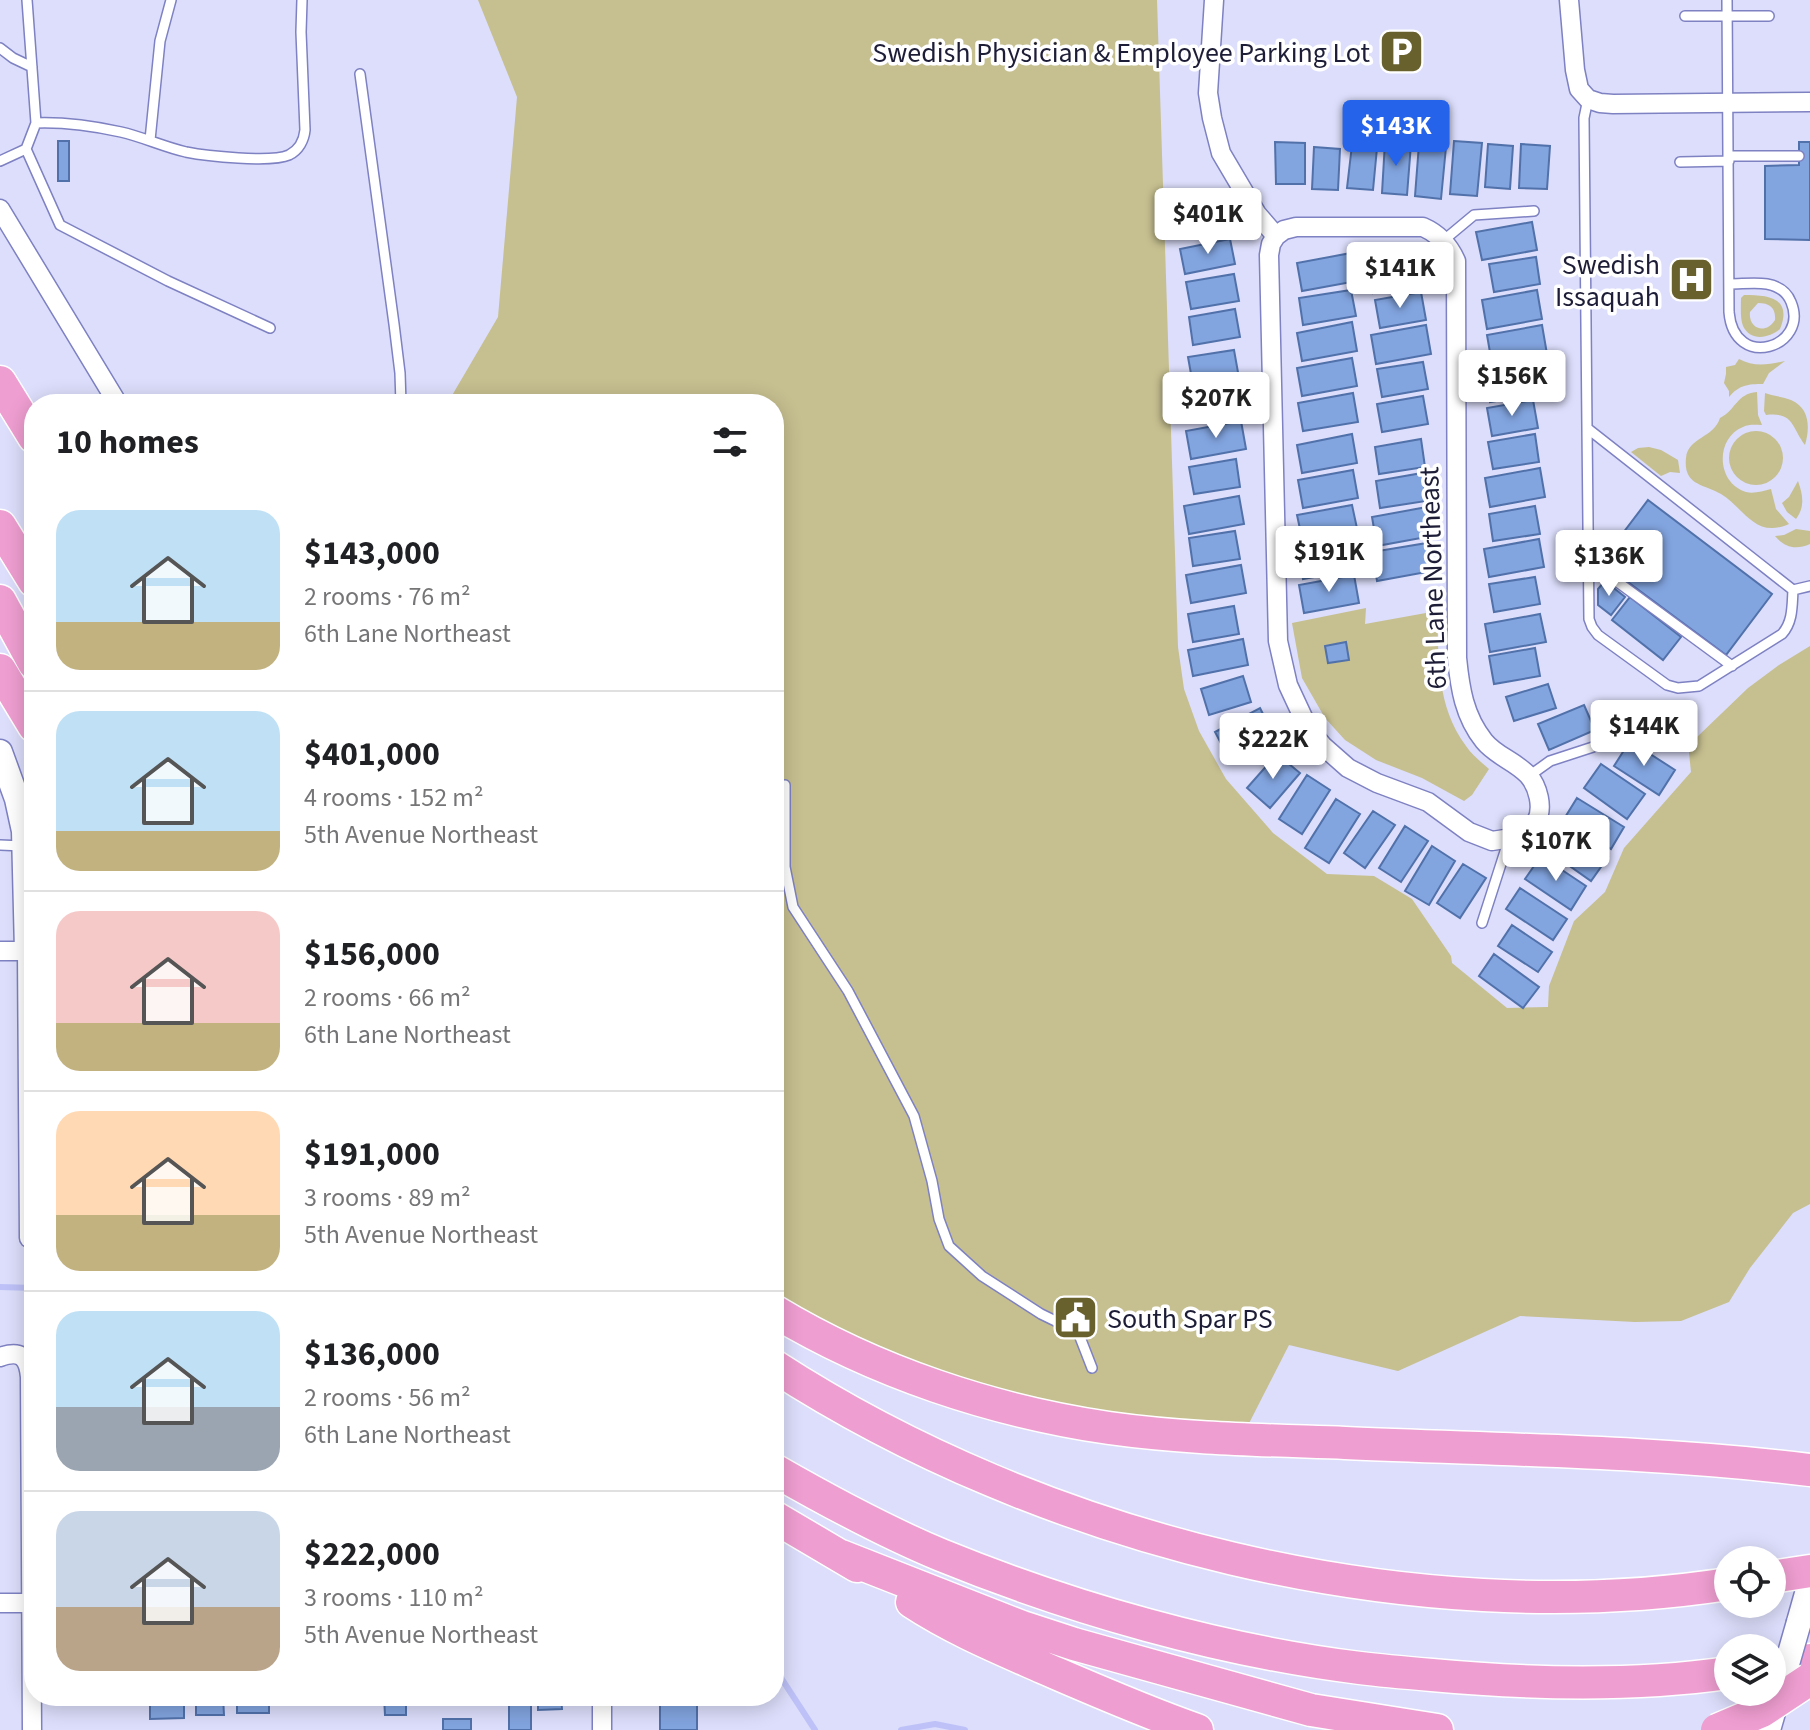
<!DOCTYPE html>
<html lang="en">
<head>
<meta charset="utf-8">
<style>
	:root { --surface:#fff; --page:#f6f6f6; --text:#202124; --muted:#757577; --line:#e0e0e0; --accent:#2563eb }
	body { margin:0; font-family:"Source Sans 3",sans-serif; background:var(--page); color:var(--text); height:100vh; display:flex; flex-direction:column; font-size:30px; white-space:nowrap }
	* { box-sizing:border-box; margin:0 }
	p { font-size:26px; color:var(--muted) }
	.icon { flex:none; width:44px; height:44px; fill:none; stroke:currentColor; stroke-width:2; stroke-linecap:round; stroke-linejoin:round }
	.map { position:relative; flex:1; overflow:hidden }
	.side { position:absolute; left:24px; top:394px; width:760px; height:1312px; display:flex; flex-direction:column; background:var(--surface); border-radius:32px; box-shadow:0 4px 20px #0003 }
	.side>* { flex:none }
	.buttons { position:absolute; left:1714px; top:1546px; display:grid; gap:16px }
	.buttons a { display:grid; place-items:center; width:72px; height:72px; border-radius:50%; background:var(--surface); box-shadow:0 4px 20px #0003; font-size:40px }
	.price { position:absolute; translate:-50% -68px; padding:0 18px; border-radius:8px; background:#fff; color:#222; font-size:26px; line-height:52px; filter:drop-shadow(0 2px 4px #0008) }
	.price::after { content:''; position:absolute; left:50%; top:48px; width:24px; height:18px; margin-left:-12px; background:inherit; clip-path:polygon(0 0,100% 0,50% 100%) }
	.price.selected { background:var(--accent); color:#fff }
	ul { padding:0; list-style:none }
	li { display:flex; align-items:center; gap:24px; height:200px; padding:0 32px }
	li+li { border-top:2px solid var(--line) }
	li span { display:grid; place-items:center; flex:none; width:224px; height:160px; border-radius:24px; color:#555 }
	li>.icon { margin-inline-start:auto }
	span .icon { width:96px; height:96px; fill:#fffc; stroke-width:1 }
	li b { font-size:34px }
	h2 { display:flex; justify-content:space-between; align-items:center; height:96px; padding:0 32px; font-size:34px }
	.map>svg:first-child { display:block }
</style>
</head>
<body>
<div class="map">
<svg width="1810" height="1730" viewBox="0 0 1810 1730">
	<rect width="100%" height="100%" fill="#dcdefb"/>
	<!-- green -->
	<path fill="#c6bf90" fill-rule="evenodd" d="M478,0H1157L1178,647L1184,689L1199,731L1226,779L1273,833L1327,874L1374,876L1412,899L1451,956L1452,963L1507,1008L1548,1007L1549,986L1574,921L1605,892L1624,848L1691,772L1688,743L1696,738L1748,688L1779,665L1810,646V1204L1793,1213L1750,1268L1729,1302L1681,1321L1635,1322L1520,1316L1398,1371L1289,1345L1241,1439L1069,1421L774,1311V404H447L498,317L517,97Z
		M1744,295C1767,295 1793,297 1780,329C1769,338 1751,342 1743,326C1740,318 1741,307 1741,298ZM1758,303C1770,303 1776,308 1775,320C1766,335 1748,329 1750,312Z
		M1739,359C1755,368 1770,364 1785,361L1769,373L1763,384C1748,384 1739,385 1729,397V391L1724,383L1726,374V367L1735,365Z
		M1757,392L1758,415L1762,425C1755,425 1749,424 1743,427C1715,438 1716,483 1746,492C1754,494 1763,491 1771,489L1776,509L1789,524C1755,539 1745,509 1721,494C1705,484 1683,486 1686,458C1688,437 1714,438 1720,418C1737,409 1736,394 1757,392Z
		M1765,393C1774,396 1783,397 1791,400C1810,408 1810,428 1805,445C1791,426 1794,412 1766,415L1764,411Z
		M1729 458a27 27 0 1 1 54 0a27 27 0 1 1-54 0Z
		M1649,447L1661,450L1678,460L1680,473L1670,472L1661,476L1631,452L1638,448Z
		M1798,481C1803,495 1805,507 1796,519L1787,512L1782,503L1789,497Z
		M1796,529L1810,531V544C1796,550 1785,548 1775,536L1784,535Z
		M1366,608L1365,624L1437,611C1439,660 1436,705 1466,746C1472,755 1481,762 1489,769L1472,795L1464,801L1422,778L1376,760L1345,740L1325,718L1302,678L1292,623Z"/>
	<g fill="none" stroke-linecap="round" stroke-linejoin="round">
		<!-- stream -->
		<path stroke="#bdc1f7" stroke-width="6" d="M0,1287L34,1288
			M774,1667L815,1730
			M901,1730L935,1724L965,1730"/>
	</g>
	<!-- building -->
	<path fill="#82a4df" stroke="#5171aa" stroke-width="2" d="M58,141H69V181H58Z
		M1454,141L1482,143L1477,196L1450,194Z
		M1275,142L1305,143V184H1276Z
		M1385,142L1411,144L1407,195L1382,193Z
		M1799,142H1810V240L1765,239V166L1799,165Z
		M1419,144L1446,147L1441,199L1415,196Z
		M1488,144L1513,146L1510,189L1485,187Z
		M1521,144L1550,146L1547,189L1519,188Z
		M1352,145L1377,148L1373,190L1347,188Z
		M1314,147L1340,149L1338,190L1312,189Z
		M1532,222L1537,250L1482,260L1476,232Z
		M1230,239L1235,264L1185,274L1180,249Z
		M1351,253L1357,281L1302,291L1297,263Z
		M1536,257L1540,284L1494,292L1489,264Z
		M1415,258L1420,285L1373,293L1369,265Z
		M1234,274L1239,301L1191,309L1186,282Z
		M1351,290L1356,316L1303,325L1299,298Z
		M1537,290L1542,319L1487,329L1482,300Z
		M1421,292L1426,320L1380,328L1375,300Z
		M1235,309L1240,337L1193,345L1189,317Z
		M1352,322L1357,351L1302,361L1297,333Z
		M1426,325L1431,354L1376,364L1371,335Z
		M1542,325L1547,354L1492,364L1487,335Z
		M1234,350L1239,378L1193,385L1188,357Z
		M1352,358L1357,386L1302,396L1297,368Z
		M1423,362L1428,389L1382,397L1377,369Z
		M1540,364L1545,393L1490,402L1485,374Z
		M1242,383L1247,412L1192,422L1187,393Z
		M1353,393L1358,422L1303,431L1298,403Z
		M1423,396L1428,424L1382,432L1377,404Z
		M1533,400L1538,428L1492,436L1487,408Z
		M1241,421L1246,449L1191,459L1186,431Z
		M1352,434L1357,463L1302,473L1297,445Z
		M1535,434L1539,462L1493,469L1488,442Z
		M1421,439L1425,467L1379,474L1375,447Z
		M1236,459L1240,487L1194,494L1189,467Z
		M1540,468L1545,497L1490,507L1485,478Z
		M1353,470L1358,498L1303,508L1298,480Z
		M1422,473L1426,501L1380,508L1376,481Z
		M1239,496L1244,524L1189,534L1184,506Z
		M1648,500L1772,594L1726,655L1601,562Z
		M1352,505L1358,533L1303,543L1297,515Z
		M1535,506L1540,534L1493,541L1489,514Z
		M1427,507L1432,536L1377,546L1372,517Z
		M1235,531L1240,559L1193,566L1189,538Z
		M1539,539L1544,567L1489,577L1484,549Z
		M1353,540L1358,569L1303,579L1298,550Z
		M1427,543L1432,571L1377,581L1372,552Z
		M1241,565L1246,593L1191,603L1186,575Z
		M1354,575L1359,603L1304,613L1299,585Z
		M1535,577L1540,604L1494,612L1489,584Z
		M1605,581L1625,597L1611,615L1598,605V589Z
		M1630,597L1681,637L1663,660L1612,620Z
		M1234,606L1239,634L1193,642L1188,614Z
		M1540,614L1546,642L1490,652L1485,624Z
		M1243,639L1248,665L1193,676L1188,650Z
		M1346,642L1349,660L1328,663L1325,646Z
		M1535,648L1540,676L1494,684L1489,656Z
		M1243,676L1251,702L1209,715L1201,689Z
		M1548,684L1556,708L1514,721L1506,697Z
		M1584,705L1595,730L1549,750L1538,724Z
		M1260,708L1273,734L1228,757L1215,732Z
		M1630,741L1675,770L1659,795L1614,766Z
		M1277,754L1300,773L1270,808L1247,788Z
		M1601,764L1645,794L1627,819L1584,788Z
		M1307,775L1330,790L1302,834L1279,819Z
		M1577,798L1624,827L1611,849L1564,819Z
		M1336,799L1360,814L1329,863L1305,848Z
		M1373,811L1395,825L1365,868L1344,853Z
		M1405,826L1428,841L1401,882L1379,868Z
		M1564,826L1608,857L1591,881L1547,850Z
		M1432,846L1455,861L1429,905L1405,891Z
		M1541,856L1586,886L1571,910L1525,879Z
		M1463,864L1486,878L1460,918L1437,903Z
		M1520,888L1567,919L1553,940L1506,909Z
		M1512,925L1552,952L1538,972L1498,946Z
		M1494,954L1539,987L1523,1008L1479,976Z
		M61,1696H96V1701L61,1702Z
		M150,1696H184V1718L150,1719Z
		M196,1696H223L224,1715H196Z
		M237,1696H269V1713H237Z
		M384,1696H406V1715H385Z
		M485,1696H531V1730H509V1702H485Z
		M538,1696H561L562,1709L538,1710Z
		M660,1696H697V1730H660Z
		M443,1719H471V1730H443Z"/>
	<g fill="none" stroke-linecap="round" stroke-linejoin="round">
		<defs>
			<path id="lane" d="M1727,0L1729,312C1734,372 1810,347 1791,302C1787,292 1778,286 1767,284C1755,282 1742,284 1729,284
				M1685,16H1769
				M0,48L13,58L32,67
				M360,74L394,324L400,373L401,404
				M1588,99L1584,118L1587,428L1793,590L1810,586
				M36,123C64,122 93,126 121,132C143,137 164,147 186,152C206,156 271,163 289,155C299,150 304,140 305,130L301,32L302,0
				M150,140L160,41L171,0
				M26,149L60,225L168,281L270,328
				M1729,156H1799
				M0,161L26,149L36,123L27,0
				M1680,162L1729,161
				M1444,240L1474,215L1534,211
				M1587,428L1589,619L1592,627L1598,635L1667,685L1678,688L1699,686L1782,634C1793,622 1792,606 1793,590
				M1589,561L1732,666
				M1529,776L1550,761L1593,747L1619,728
				M785,785V867L793,907L848,991L914,1116L932,1181L939,1219L949,1246L982,1276L1041,1314L1078,1332L1092,1368
				M0,845L23,846
				M1482,923L1509,839"/>
			<path id="street" d="M1214,0L1208,93L1212,118L1221,153L1257,214L1276,236L1271,244L1269,255L1278,641L1288,685L1308,728L1323,746L1348,768L1377,783L1428,802L1469,832L1492,841L1524,836C1528,832 1533,827 1536,822C1544,808 1538,786 1528,775C1515,761 1496,756 1484,741C1464,716 1460,688 1457,658L1456,261C1449,245 1439,234 1423,227H1296L1284,230L1276,236
				M1569,0L1575,70L1579,89L1588,99L1600,103L1613,104L1810,102
				M0,209L118,404
				M0,951H27L29,1238
				M0,1357C20,1350 28,1356 30,1377L32,1730
				M0,1603H34
				M602,1696V1730"/>
			<path id="secondary" d="M0,752L17,799L24,831L27,951
				M1799,1622L1810,1583"/>
			<path id="highway" d="M0,382L34,437
				M0,526L34,581
				M0,601L34,663
				M0,670L34,726
				M774,1311C875,1372 993,1411 1109,1428C1187,1439 1266,1440 1345,1443C1499,1450 1656,1451 1810,1470
				M774,1366C1042,1540 1411,1633 1728,1584
				M774,1470C828,1501 883,1531 941,1555C1071,1608 1221,1651 1360,1668C1384,1671 1408,1673 1432,1675C1530,1684 1630,1687 1728,1673
				M774,1517L857,1566
				M841,1556L1022,1627L1074,1644L1311,1710L1437,1730
				M1772,1577L1810,1571
				M912,1602C953,1629 999,1648 1044,1668C1095,1690 1145,1712 1197,1730
				M1772,1666L1810,1660"/>
		</defs>
		<!-- lane casing -->
		<use href="#lane" stroke="#7e81c2" stroke-width="12"/>
		<!-- street casing -->
		<use href="#street" stroke="#7e81c2" stroke-width="21"/>
		<!-- secondary casing -->
		<use href="#secondary" stroke="#7e81c2" stroke-width="27"/>
		<!-- highway casing -->
		<use href="#highway" stroke="#fff" stroke-width="35"/>
		<!-- lane -->
		<use href="#lane" stroke="#fff" stroke-width="9"/>
		<!-- street -->
		<use href="#street" stroke="#fff" stroke-width="18"/>
		<!-- secondary -->
		<use href="#secondary" stroke="#fff" stroke-width="24"/>
		<!-- highway -->
		<use href="#highway" stroke="#ef9ed1" stroke-width="32"/>
		<defs>
			<path id="secondary-bridge" d="M1768,1730L1799,1622"/>
			<path id="highway-bridge" d="M1717,1730L1762,1711L1810,1679"/>
		</defs>
		<!-- secondary-bridge casing -->
		<use href="#secondary-bridge" stroke="#7e81c2" stroke-width="27" stroke-linecap="butt"/>
		<!-- highway-bridge casing -->
		<use href="#highway-bridge" stroke="#fff" stroke-width="35" stroke-linecap="butt"/>
		<!-- secondary-bridge -->
		<use href="#secondary-bridge" stroke="#fff" stroke-width="24"/>
		<!-- highway-bridge -->
		<use href="#highway-bridge" stroke="#ef9ed1" stroke-width="32"/>
	</g>
	<!-- icons -->
	<defs>
		<symbol id="parking-square" viewBox="-11 -11 22 22"><rect x="-9" y="-9" width="18" height="18" rx="4" fill="#68602d" stroke="#fff"/><path d="M-3.5-5.5H1a3.5 3.5 0 0 1 0 7H-1V5.5H-3.5ZM-1-3.4V-.6H.8a1.4 1.4 0 0 0 0-2.8Z" fill="#fff"/></symbol>
		<symbol id="hospital-square" viewBox="-11 -11 22 22"><rect x="-9" y="-9" width="18" height="18" rx="4" fill="#68602d" stroke="#fff"/><path d="M-5-5h3v3.5h4V-5h3V5h-3V1.5h-4V5h-3Z" fill="#fff"/></symbol>
		<symbol id="civic-square" viewBox="-11 -11 22 22"><rect x="-9" y="-9" width="18" height="18" rx="4" fill="#68602d" stroke="#fff"/><path d="M-.6-6.5H3V-4.5H.6V-3L4-1V1h2V6H-6V1h2V-1L-.6-3ZM-1.2 2.5V6h2.4V2.5Z" fill="#fff"/></symbol>
	</defs>
	<g fill-rule="evenodd">
		<use href="#parking-square" x="1376" y="26" width="51" height="51"/>
		<use href="#hospital-square" x="1666" y="254" width="51" height="51"/>
		<use href="#civic-square" x="1050" y="1292" width="51" height="51"/>
	</g>
	<g text-anchor="middle" stroke-width="7" stroke-linejoin="round" paint-order="stroke">
		<!-- poi labels -->
		<g font-size="28" fill="#1d1d37" stroke="#fff" text-anchor="end">
			<text x="1370" y="62">Swedish Physician &amp; Employee Parking Lot</text>
			<text x="1660" y="274">Swedish<tspan x="1660" dy="32">Issaquah</tspan></text>
			<text x="1107" y="1328" text-anchor="start">South Spar PS</text>
		</g>
		<!-- street labels -->
		<g font-size="28" fill="#1d1d37" stroke="#fff">
			<text transform="translate(1432 578) rotate(-92)" y="10">6th Lane Northeast</text>
		</g>
	</g>
</svg>
<div class="buttons">
<a><svg class="icon" aria-label="locate" viewBox="0 0 24 24"><circle cx="12" cy="12" r="6"/><path d="M12 2v4M12 18v4M2 12h4M18 12h4"/></svg></a>
<a><svg class="icon" aria-label="layers" viewBox="0 0 24 24"><path d="M12 4l9 5-9 5-9-5zM3 14l9 5 9-5"/></svg></a>
</div>
<b class="price selected" style="left:1396px;top:168px">$143K</b>
<b class="price" style="left:1208px;top:256px">$401K</b>
<b class="price" style="left:1400px;top:310px">$141K</b>
<b class="price" style="left:1512px;top:418px">$156K</b>
<b class="price" style="left:1216px;top:440px">$207K</b>
<b class="price" style="left:1329px;top:594px">$191K</b>
<b class="price" style="left:1609px;top:598px">$136K</b>
<b class="price" style="left:1644px;top:768px">$144K</b>
<b class="price" style="left:1273px;top:781px">$222K</b>
<b class="price" style="left:1556px;top:883px">$107K</b>
<section class="side">
<h2>10 homes<svg class="icon" aria-label="filters" viewBox="0 0 24 24"><path d="M4 7h16M4 17h16"/><circle cx="9" cy="7" r="2"/><circle cx="15" cy="17" r="2"/></svg></h2>
<ul>
<li><span style="background:linear-gradient(#bfe0f5 70%,#c2b280 0)"><svg class="icon" aria-label="home" viewBox="0 0 24 24"><path d="M3 11l9-7 9 7M6 9v11h12V9"/></svg></span><div><b>$143,000</b><p>2 rooms · 76 m²</p><p>6th Lane Northeast</p></div></li>
<li><span style="background:linear-gradient(#bfe0f5 75%,#c2b280 0)"><svg class="icon" aria-label="home" viewBox="0 0 24 24"><path d="M3 11l9-7 9 7M6 9v11h12V9"/></svg></span><div><b>$401,000</b><p>4 rooms · 152 m²</p><p>5th Avenue Northeast</p></div></li>
<li><span style="background:linear-gradient(#f6c9c9 70%,#c2b280 0)"><svg class="icon" aria-label="home" viewBox="0 0 24 24"><path d="M3 11l9-7 9 7M6 9v11h12V9"/></svg></span><div><b>$156,000</b><p>2 rooms · 66 m²</p><p>6th Lane Northeast</p></div></li>
<li><span style="background:linear-gradient(#ffd9b3 65%,#c2b280 0)"><svg class="icon" aria-label="home" viewBox="0 0 24 24"><path d="M3 11l9-7 9 7M6 9v11h12V9"/></svg></span><div><b>$191,000</b><p>3 rooms · 89 m²</p><p>5th Avenue Northeast</p></div></li>
<li><span style="background:linear-gradient(#bfe0f5 60%,#9aa5b1 0)"><svg class="icon" aria-label="home" viewBox="0 0 24 24"><path d="M3 11l9-7 9 7M6 9v11h12V9"/></svg></span><div><b>$136,000</b><p>2 rooms · 56 m²</p><p>6th Lane Northeast</p></div></li>
<li><span style="background:linear-gradient(#c9d6e8 60%,#b9a48a 0)"><svg class="icon" aria-label="home" viewBox="0 0 24 24"><path d="M3 11l9-7 9 7M6 9v11h12V9"/></svg></span><div><b>$222,000</b><p>3 rooms · 110 m²</p><p>5th Avenue Northeast</p></div></li>
</ul>
</section>
</div>
</body>
</html>
